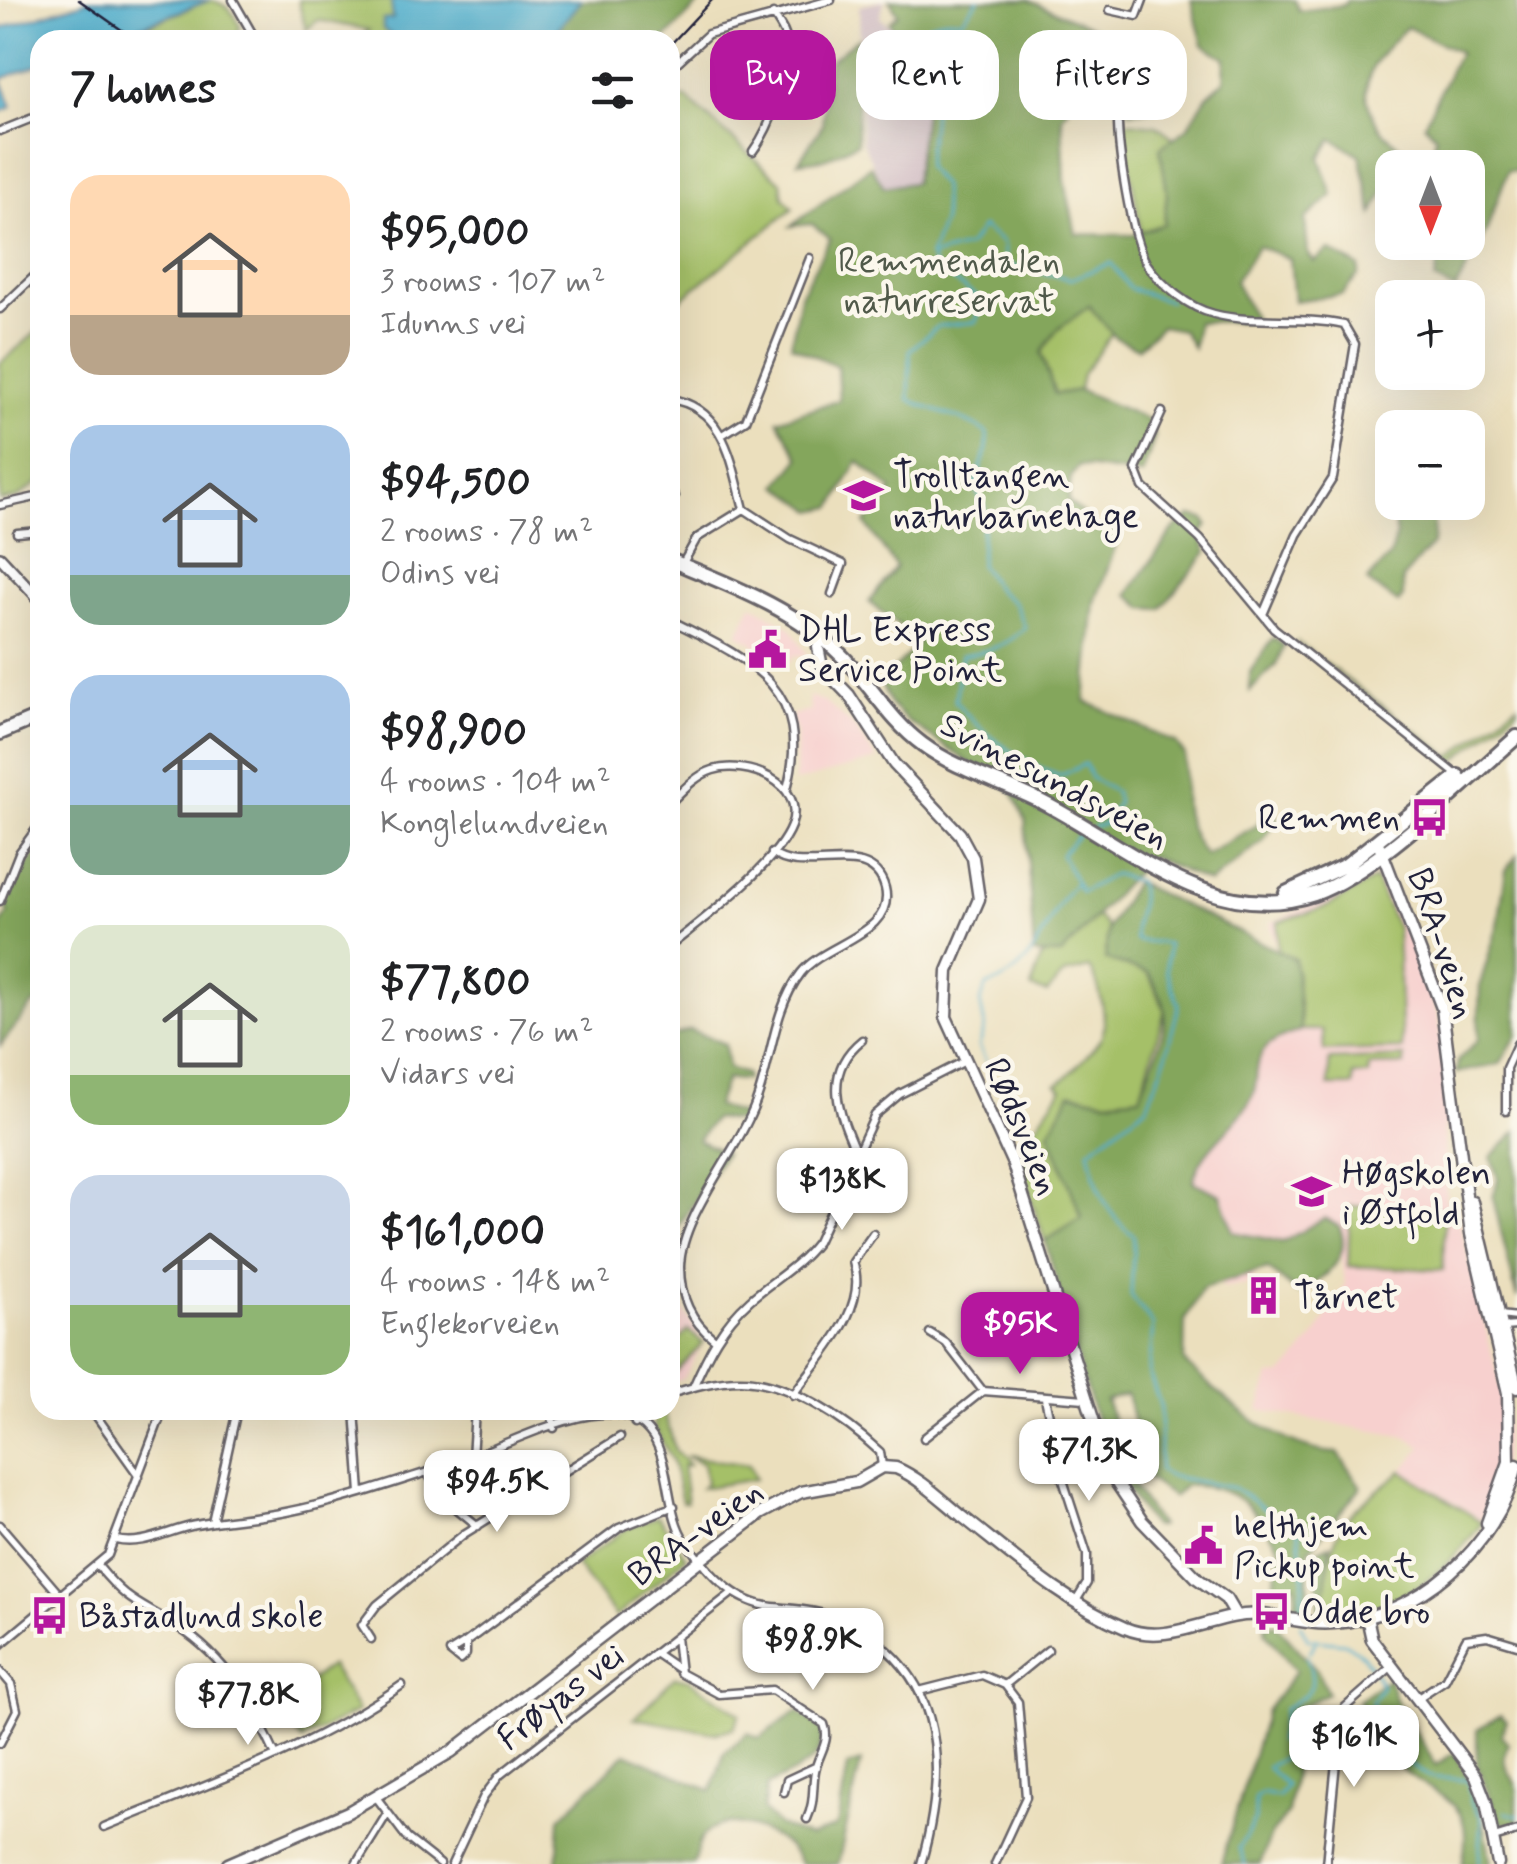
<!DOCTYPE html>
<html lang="en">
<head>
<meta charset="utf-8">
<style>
	:root { --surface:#fff; --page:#f2f2f2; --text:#202124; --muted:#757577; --accent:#b5179e }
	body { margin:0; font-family:Mynerve,sans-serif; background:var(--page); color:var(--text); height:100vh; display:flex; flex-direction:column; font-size:38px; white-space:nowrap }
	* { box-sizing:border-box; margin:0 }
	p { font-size:32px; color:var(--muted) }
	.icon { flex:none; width:55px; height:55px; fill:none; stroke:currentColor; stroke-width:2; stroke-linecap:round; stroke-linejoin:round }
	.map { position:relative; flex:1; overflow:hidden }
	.sheet { position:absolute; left:30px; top:30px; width:650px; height:1390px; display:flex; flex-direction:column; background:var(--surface); border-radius:30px; box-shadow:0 10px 40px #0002 }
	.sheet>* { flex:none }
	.hud { position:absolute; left:710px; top:30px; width:655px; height:90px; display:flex; gap:20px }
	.needle { width:65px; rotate:180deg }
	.buttons { position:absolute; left:1375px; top:150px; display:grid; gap:20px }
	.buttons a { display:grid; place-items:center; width:110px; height:110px; border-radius:20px; background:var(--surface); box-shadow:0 10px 40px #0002; font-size:50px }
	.price { position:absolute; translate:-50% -85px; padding:0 22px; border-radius:20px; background:#fff; color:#222; font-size:32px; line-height:65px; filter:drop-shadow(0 2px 5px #0008) }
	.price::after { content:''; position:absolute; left:50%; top:60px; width:30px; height:22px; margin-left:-15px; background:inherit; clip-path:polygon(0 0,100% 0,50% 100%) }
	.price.selected { background:var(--accent); color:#fff }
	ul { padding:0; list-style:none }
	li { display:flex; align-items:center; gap:30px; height:250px; padding:0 40px }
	li span { display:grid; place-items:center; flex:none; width:280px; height:200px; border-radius:30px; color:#555 }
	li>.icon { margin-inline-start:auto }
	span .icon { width:120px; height:120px; fill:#fffc; stroke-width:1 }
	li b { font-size:42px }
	h2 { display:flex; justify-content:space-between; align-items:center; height:120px; padding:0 40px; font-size:42px }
	.tag { padding:0 35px; border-radius:30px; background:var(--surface); box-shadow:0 10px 40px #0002; font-size:35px; line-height:90px }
	.tag.selected { background:var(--accent); color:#fff }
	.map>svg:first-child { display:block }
</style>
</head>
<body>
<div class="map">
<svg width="1517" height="1864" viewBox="0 0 1517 1864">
	<rect width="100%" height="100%" fill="#fbf7ec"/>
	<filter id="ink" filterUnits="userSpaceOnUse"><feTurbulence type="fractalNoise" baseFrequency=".01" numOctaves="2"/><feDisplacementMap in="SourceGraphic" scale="20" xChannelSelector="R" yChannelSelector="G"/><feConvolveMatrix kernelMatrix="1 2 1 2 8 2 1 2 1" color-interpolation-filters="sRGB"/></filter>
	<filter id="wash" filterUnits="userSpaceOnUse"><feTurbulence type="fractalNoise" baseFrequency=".0048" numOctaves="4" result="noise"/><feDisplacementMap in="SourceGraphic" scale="40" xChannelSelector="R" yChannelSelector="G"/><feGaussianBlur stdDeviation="2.25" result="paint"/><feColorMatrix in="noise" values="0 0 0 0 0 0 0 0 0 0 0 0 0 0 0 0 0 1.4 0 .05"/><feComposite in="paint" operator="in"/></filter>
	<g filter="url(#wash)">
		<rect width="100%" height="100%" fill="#ebdfbd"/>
		<!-- built -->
		<path fill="#f7d0ce" d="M752,604L791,628L808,656H792L791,661L769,667L760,659L753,643L738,634Z
			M809,696L825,702L853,726L877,760L795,782L796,732L791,715L810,711Z
			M1382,874L1408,927L1438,1016L1453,1124L1444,1125L1446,1202L1455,1203L1507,1414L1503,1460L1481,1519L1403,1470L1422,1447L1407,1437L1259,1410L1270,1376L1282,1375L1314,1338L1345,1285L1340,1234L1267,1260L1247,1285L1225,1287L1191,1272L1193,1160L1253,1098L1256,1063L1268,1044L1301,1030L1295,959L1278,950L1270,923Z
			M670,1241L671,1272L679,1303L704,1343L683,1379L670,1384Z"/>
		<!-- industrial -->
		<path fill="#d2bec4" d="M885,0L880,17L908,44L921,65L928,93L914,183L884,187L862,142L859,6Z"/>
		<!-- green -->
		<path fill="#a5c067" stroke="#647151" stroke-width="2.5" d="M210,0C226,3 235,12 240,27L236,37L142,40L131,32Z
			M298,0H391L397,40H358L369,30L318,20L306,30Z
			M685,97L781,182L783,197L793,208L670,308V105Z
			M1122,121L1156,125L1174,138L1160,148L1167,192L1164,224L1141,232Z
			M1089,306L1112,333L1082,374L1079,390L1055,394L1041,353L1057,330Z
			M40,329V481L17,498L0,501V363Z
			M1296,641L1451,757L1517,704V710L1452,763Z
			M1375,879L1397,928L1402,1049L1324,1051L1322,1030H1301L1299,1002L1278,950V922L1326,907Z
			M1097,916L1108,928L1105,959L1148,973L1165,1010L1140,1096L1106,1100L1071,1093L1049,1132L1083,1218L1045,1241L1016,1154L1062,1089L1057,1084C1066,1080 1095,1047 1101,1038C1109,1022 1099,981 1089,968L1064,974L1047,993L1031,988L1042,955H1061Z
			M1404,1057V1065L1369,1066L1368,1075H1353V1086H1329V1060Z
			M1350,1206L1445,1209L1443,1270L1348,1266Z
			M688,1330L703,1343L676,1372L670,1366V1349Z
			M657,1410H664L675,1450L689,1465L682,1466L687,1502H682L672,1460L654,1427Z
			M686,1456L749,1465L755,1479L701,1488L706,1483L703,1464Z
			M1402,1471L1482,1522C1454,1564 1386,1628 1329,1607L1325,1598C1331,1521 1344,1517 1402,1471Z
			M658,1516L686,1557L616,1617L576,1565L627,1528Z
			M330,1665L358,1711L302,1740L276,1709Z
			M675,1677L689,1680L740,1714L734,1728L714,1733L634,1718Z"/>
		<!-- forest -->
		<path fill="#84a65c" stroke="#53644c" stroke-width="2.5" d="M581,0H703L664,40H557L560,22Z
			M889,0H1028L1150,51L1152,78L1168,94L1157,109L1130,112L1116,86H1082L1062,117L1065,181L1076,234L1131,235L1164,224L1167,192L1160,148L1187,128L1207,96L1224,81L1225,58L1203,45L1191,0H1295L1299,11L1344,5L1347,0H1517V171L1508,170L1486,232L1455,290L1435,280L1440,248L1434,243L1468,242V168L1428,167L1436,136L1424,124L1459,52L1407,27C1376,57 1349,85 1381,129C1387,137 1397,143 1404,151L1373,214L1360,155L1332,139L1320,158L1333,195L1305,219L1308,253L1314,262L1329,250L1359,267V274L1343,294L1294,301L1290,259L1258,246L1235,281L1255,321L1197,322L1193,348L1182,330L1161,326L1138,348L1116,338L1089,306L1057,330L1041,353L1055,394L1079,390L1149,420L1155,436L1142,475L1079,466L1071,477L1068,502L1084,514L1087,529L1121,532L1095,602L1085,701L1176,743L1185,755C1184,794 1179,823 1205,855L1257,825L1266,811L1278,818L1263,841L1209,883L1150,856L1061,955L1034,954L1025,819L1013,792L907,721L890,704L881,684L919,642L869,602L896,567L865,523L892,490L858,461L833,507L814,511L778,485L800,458L778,420L839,400L837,366L791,345L800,295L830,239L812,224L791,226L871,166L884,187L914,183L928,86L921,65L889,22L898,14Z
			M858,38L857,143L825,159L798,162L822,126L829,61Z
			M1392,473V502L1435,503L1433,543L1403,578V597L1398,603L1367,581L1390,556L1396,534L1390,482L1381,476Z
			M1191,516L1204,519L1208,525L1201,535L1207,552L1161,609L1143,608L1128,594L1174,529Z
			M1273,638L1284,646L1276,665L1250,691V672Z
			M40,848V1006L34,1003L0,1046V925L9,913L5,906L20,873Z
			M1517,855V1035L1500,1064L1456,1073L1458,1060L1478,1040L1480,984L1498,925L1506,870Z
			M1135,882L1295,959L1301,1030C1290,1035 1274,1039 1266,1048C1252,1064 1260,1083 1251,1099C1235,1130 1201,1146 1193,1182L1221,1195L1233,1232L1283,1242L1324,1218L1339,1226C1354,1257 1323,1281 1298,1293L1268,1269L1203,1288L1185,1320L1184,1362C1226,1400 1279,1451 1338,1453L1361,1487L1308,1552L1309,1610L1295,1609L1296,1585L1274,1583L1281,1549C1252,1505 1240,1488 1185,1485L1173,1497L1147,1478L1127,1394L1106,1400L1135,1489L1160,1526L1154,1527C1093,1459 1072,1329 1045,1241L1082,1218L1049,1132L1071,1093L1106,1100L1140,1096C1148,1072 1167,1036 1165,1010C1164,998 1154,984 1148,973L1105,959L1108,928Z
			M690,1030L725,1044L728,1068L746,1074V1080L726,1079L716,1106L744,1115L741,1122L714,1118L698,1140L725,1153L670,1241V1037Z
			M1517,1131V1298L1493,1198L1498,1179L1491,1157Z
			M1330,1545L1325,1598L1329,1607L1343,1612L1328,1617L1319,1612L1318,1550Z
			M1276,1624L1317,1670L1328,1693L1294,1710L1297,1722L1291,1729L1297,1746L1331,1742L1333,1757L1306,1756L1296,1761L1288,1813L1271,1835L1260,1864H1221L1266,1711L1296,1671L1265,1632V1625Z
			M1389,1678L1395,1699L1436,1765L1454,1753C1477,1790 1485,1821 1491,1864H1462C1475,1803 1448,1803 1407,1773C1384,1756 1369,1725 1358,1700Z
			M797,1711L821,1727C829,1765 792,1771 767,1786L763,1810L779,1826L810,1837L837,1826L848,1766L861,1762L838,1864H800C791,1838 737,1813 711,1829C699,1836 697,1852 693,1864H557L560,1818L626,1753L712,1791L724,1753L748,1733L759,1738Z
			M1501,1715L1507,1721L1501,1735L1509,1744C1497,1766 1514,1773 1517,1790C1517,1800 1517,1814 1517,1825L1500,1823L1477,1765V1729Z"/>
		<!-- water -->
		<path fill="#4eadcc" stroke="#386884" stroke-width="2.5" d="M89,0H210L104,40H40V64L1,79L12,107L0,112V29Z
			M391,0H581L549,40H397L383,29V20L393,19Z"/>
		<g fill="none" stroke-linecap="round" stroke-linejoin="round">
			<!-- stream -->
			<path stroke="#4eadcc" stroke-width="2.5" d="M978,0L962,20C894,12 932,68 933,104C934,124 927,146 926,167L942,186L943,220L930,256L935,269L982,300L976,322L938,326L910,350L909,399C937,415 960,414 987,433V448L975,486L984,506L980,565L998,591L1014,603L1025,627C1010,645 984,653 962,655L955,701C980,732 1022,763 1060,776L1085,764L1091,778L1115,792L1118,802L1104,824L1093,827
				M933,256L969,246L982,227L1003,243L1005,264L1071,279L1111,263L1130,289L1170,301
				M1081,832L1061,854L1081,892L1115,874L1138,882C1146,904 1130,921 1136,940L1168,944L1166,971L1179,1005L1164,1063L1147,1106L1089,1150C1097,1188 1103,1212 1134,1236L1131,1295L1153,1325L1149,1373L1161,1408L1159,1471L1169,1476L1234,1488L1299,1532L1304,1580L1300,1616
				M986,1062L979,1046L985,1027L980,1002L987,986C1041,969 1042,919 1075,883
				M1300,1624L1308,1639L1345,1643L1364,1656L1382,1686L1372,1701C1381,1730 1400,1763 1429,1776C1440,1781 1456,1776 1468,1780L1470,1800L1482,1818L1479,1864
				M1310,1652L1315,1643
				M1506,1812L1517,1815
				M1245,1864L1239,1848L1255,1820V1798L1262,1793L1278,1797L1286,1785L1267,1767L1288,1755L1290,1747L1279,1741L1284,1709C1311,1690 1318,1692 1307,1656"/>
		</g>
	</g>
	<g filter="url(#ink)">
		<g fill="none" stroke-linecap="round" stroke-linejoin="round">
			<defs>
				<path id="street" d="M233,0L256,40
					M1110,10L1137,16L1143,0
					M239,40L253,35
					M670,69L708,34L831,0
					M1118,113C1117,145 1130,237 1147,264C1161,285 1189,308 1214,314C1256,325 1302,315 1344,325L1355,344L1333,478L1297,535L1264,612
					M0,131L40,115
					M753,151C771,127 790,74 787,43C786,32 779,24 773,14
					M0,309L40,271
					M670,399C726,407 732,465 744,509L697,538L683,563
					M1162,412L1136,469L1143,487L1200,539L1274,628L1457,775
					M722,435L746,420L810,258
					M670,495L675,496
					M0,505L40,496
					M744,509L790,539L843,564L832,594
					M17,533L40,531
					M670,620C748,659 814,686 787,789
					M670,803C682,791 696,775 713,770C746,760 807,782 791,826C776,865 703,919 670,946
					M0,901L19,853L40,824
					M1506,1111V1068L1517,1044
					M857,1155C839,1113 821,1073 862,1040
					M1500,1315L1517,1317
					M1503,1327L1517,1326
					M930,1333L946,1343L983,1391
					M714,1339C691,1321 680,1297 680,1267C681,1215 738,1152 756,1102C772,1060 773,1009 801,973C824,943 896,934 885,888C871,837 804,879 772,853
					M693,1387C708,1353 722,1325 750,1300C773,1280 798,1267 817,1242L875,1115L900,1094L963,1062
					M670,1394C693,1387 716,1380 740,1380C788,1380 847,1421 880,1452L882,1466
					M793,1395C818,1358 870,1310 853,1262L873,1234
					M1045,1398L1063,1480L1087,1554V1583L1076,1601
					M92,1410L139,1476
					M355,1410L361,1493
					M551,1410L554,1428
					M635,1424L647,1410
					M924,1438L983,1391L1085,1399
					M472,1458L475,1410
					M427,1472L441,1496L478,1526
					M212,1522L237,1410
					M0,1525L59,1594
					M116,1540C142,1547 171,1529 196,1525C226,1519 256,1518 286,1512C343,1501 398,1481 453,1464C497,1449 558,1416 603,1414C682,1411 657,1504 686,1542C708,1572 734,1603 773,1607C793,1609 814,1610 832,1617C945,1662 950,1763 921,1864
					M98,1566C130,1605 139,1602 178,1627C226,1658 253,1705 276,1756
					M676,1637L680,1673L719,1694L772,1690L824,1724C831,1742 818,1754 815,1771C812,1788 815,1802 807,1819
					M371,1639L362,1625L377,1605L464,1534L620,1437
					M466,1642L619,1528L674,1506
					M466,1642V1654L460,1660L450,1652Z
					M0,1645L108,1555L163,1410
					M655,1653L677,1668
					M0,1671L11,1684L17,1710L0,1743
					M1005,1685L1048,1650
					M919,1691L982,1675L1005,1685L1018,1702L1026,1797L995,1864
					M1418,1698L1445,1680L1466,1639L1487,1636L1517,1645
					M784,1792L787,1780L815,1767
					M376,1797L407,1838L440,1864
					M104,1827C205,1785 312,1749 402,1685
					M1494,1838L1517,1831
					M356,1864L387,1814
					M452,1864L484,1796L500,1775L732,1593
					M1326,1864L1341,1711L1392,1666"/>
				<path id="secondary" d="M0,557L40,600"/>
				<path id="primary" d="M822,638L818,647L822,667L849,695L894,764L960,834L973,858L979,899L948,971L946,1017L1013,1164L1110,1473L1142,1521L1198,1579L1226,1599L1236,1616
					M1380,847L1442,1008L1471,1234L1508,1393L1509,1462L1487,1523
					M1472,1202L1517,1388
					M1367,1617L1372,1640L1476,1776L1486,1802L1498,1864
					M228,1864L348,1812L451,1752L760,1514L801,1492L856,1482L882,1467L896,1468C920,1478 942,1500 963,1517C1014,1557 1065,1603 1125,1628C1164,1645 1205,1619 1244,1615C1274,1612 1304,1626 1334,1623C1420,1616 1497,1548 1517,1465"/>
				<path id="highway" d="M670,560C730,585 794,608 841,655C870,683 889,720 922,744C958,771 1004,782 1044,803C1126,845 1214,928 1314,894C1378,871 1463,783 1517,737
					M0,733L40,716
					M1286,893L1346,865L1458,776"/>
			</defs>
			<!-- street casing -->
			<use href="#street" stroke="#686468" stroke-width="11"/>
			<!-- secondary casing -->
			<use href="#secondary" stroke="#686468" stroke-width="14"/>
			<!-- primary casing -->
			<use href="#primary" stroke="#686468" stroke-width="15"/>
			<!-- highway casing -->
			<use href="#highway" stroke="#686468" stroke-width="18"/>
			<!-- street -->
			<use href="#street" stroke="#fff" stroke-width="6"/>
			<!-- secondary -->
			<use href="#secondary" stroke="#fff" stroke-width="9"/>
			<!-- primary -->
			<use href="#primary" stroke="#fff" stroke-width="10"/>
			<!-- highway -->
			<use href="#highway" stroke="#fff" stroke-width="12"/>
			<!-- rail -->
			<path stroke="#22223b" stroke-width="2.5" d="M79,0L136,40
				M670,45L712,0"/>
		</g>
	</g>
	<!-- icons -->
	<defs>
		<symbol id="school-bare" viewBox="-9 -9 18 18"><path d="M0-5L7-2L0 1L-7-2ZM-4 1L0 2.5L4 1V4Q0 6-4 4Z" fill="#b5179e" stroke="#fbf7ec" stroke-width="2.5" paint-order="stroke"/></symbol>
		<symbol id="civic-bare" viewBox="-9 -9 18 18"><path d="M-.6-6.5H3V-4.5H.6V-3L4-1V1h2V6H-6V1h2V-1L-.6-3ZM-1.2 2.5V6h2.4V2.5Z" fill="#b5179e" stroke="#fbf7ec" stroke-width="2.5" paint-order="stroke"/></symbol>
		<symbol id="bus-bare" viewBox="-9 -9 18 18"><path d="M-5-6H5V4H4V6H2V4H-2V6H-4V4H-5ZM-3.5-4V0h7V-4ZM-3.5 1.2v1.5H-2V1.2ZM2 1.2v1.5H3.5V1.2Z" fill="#b5179e" stroke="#fbf7ec" stroke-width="2.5" paint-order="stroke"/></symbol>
		<symbol id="university-bare" viewBox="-9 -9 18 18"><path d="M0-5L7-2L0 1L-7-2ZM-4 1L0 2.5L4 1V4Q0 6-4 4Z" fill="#b5179e" stroke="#fbf7ec" stroke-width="2.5" paint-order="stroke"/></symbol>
		<symbol id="building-bare" viewBox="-9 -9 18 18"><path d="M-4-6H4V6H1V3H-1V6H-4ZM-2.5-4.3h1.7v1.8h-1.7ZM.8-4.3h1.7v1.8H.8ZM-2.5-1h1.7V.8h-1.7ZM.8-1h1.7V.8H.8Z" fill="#b5179e" stroke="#fbf7ec" stroke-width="2.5" paint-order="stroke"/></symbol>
	</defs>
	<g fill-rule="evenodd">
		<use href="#school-bare" x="836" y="468" width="55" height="55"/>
		<use href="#civic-bare" x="740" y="622" width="55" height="55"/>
		<use href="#bus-bare" x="1402" y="790" width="55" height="55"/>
		<use href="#university-bare" x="1284" y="1164" width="55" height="55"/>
		<use href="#building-bare" x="1236" y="1268" width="55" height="55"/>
		<use href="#civic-bare" x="1176" y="1518" width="55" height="55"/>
		<use href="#bus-bare" x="1244" y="1584" width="55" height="55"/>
		<use href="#bus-bare" x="22" y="1588" width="55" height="55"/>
	</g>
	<g text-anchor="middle" stroke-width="9" stroke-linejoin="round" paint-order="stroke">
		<!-- park labels -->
		<g font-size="35" fill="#50594a" stroke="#fbf7ec">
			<text x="949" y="272">Remmendalen<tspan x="949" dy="40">naturreservat</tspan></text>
		</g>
		<!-- poi labels -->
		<g font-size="35" fill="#22223b" stroke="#fbf7ec" text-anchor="start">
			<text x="893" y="487">Trolltangen<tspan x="893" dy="40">naturbarnehage</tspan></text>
			<text x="798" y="641">DHL Express<tspan x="798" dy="40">Service Point</tspan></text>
			<text x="1400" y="829" text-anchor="end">Remmen</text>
			<text x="1342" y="1184">Høgskolen<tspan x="1342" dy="40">i Østfold</tspan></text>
			<text x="1294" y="1308">Tårnet</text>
			<text x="1234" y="1537">helthjem<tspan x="1234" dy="40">Pickup point</tspan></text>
			<text x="1301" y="1623">Odde bro</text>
			<text x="79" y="1627">Båstadlund skole</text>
		</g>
		<!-- street labels -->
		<g font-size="35" fill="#22223b" stroke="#fbf7ec">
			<text transform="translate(1055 780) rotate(28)" y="12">Svinesundsveien</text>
			<text transform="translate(1443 943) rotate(72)" y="12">BRA-veien</text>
			<text transform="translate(1023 1126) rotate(67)" y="12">Rødsveien</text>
			<text transform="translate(695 1532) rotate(-36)" y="12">BRA-veien</text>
			<text transform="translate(560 1696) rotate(-38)" y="12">Frøyas vei</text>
		</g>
	</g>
</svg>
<div class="buttons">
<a><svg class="needle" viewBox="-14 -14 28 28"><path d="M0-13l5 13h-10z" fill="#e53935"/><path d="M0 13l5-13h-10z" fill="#757577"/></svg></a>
<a>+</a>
<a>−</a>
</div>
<b class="price" style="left:842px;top:1233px">$138K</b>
<b class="price selected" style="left:1020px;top:1377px">$95K</b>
<b class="price" style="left:1089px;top:1504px">$71.3K</b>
<b class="price" style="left:497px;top:1535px">$94.5K</b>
<b class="price" style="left:813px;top:1693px">$98.9K</b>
<b class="price" style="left:248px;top:1748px">$77.8K</b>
<b class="price" style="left:1354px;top:1790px">$161K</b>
<div class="hud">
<a class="tag selected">Buy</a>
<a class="tag">Rent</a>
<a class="tag">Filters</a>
</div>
<section class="sheet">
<h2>7 homes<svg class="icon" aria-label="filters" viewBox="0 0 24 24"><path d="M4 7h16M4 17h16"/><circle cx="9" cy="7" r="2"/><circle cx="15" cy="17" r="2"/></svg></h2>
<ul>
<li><span style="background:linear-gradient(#ffd9b3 70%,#b9a48a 0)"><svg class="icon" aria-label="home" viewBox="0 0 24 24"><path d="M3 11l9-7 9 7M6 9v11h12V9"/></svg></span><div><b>$95,000</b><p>3 rooms · 107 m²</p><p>Idunns vei</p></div></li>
<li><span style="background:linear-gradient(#a9c7e8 75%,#7fa58c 0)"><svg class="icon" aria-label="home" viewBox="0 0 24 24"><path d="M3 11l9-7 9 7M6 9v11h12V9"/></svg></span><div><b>$94,500</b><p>2 rooms · 78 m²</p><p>Odins vei</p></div></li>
<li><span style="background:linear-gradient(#a9c7e8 65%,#7fa58c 0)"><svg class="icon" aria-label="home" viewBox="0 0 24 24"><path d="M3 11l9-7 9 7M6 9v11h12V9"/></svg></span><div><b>$98,900</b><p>4 rooms · 104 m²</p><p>Konglelundveien</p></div></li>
<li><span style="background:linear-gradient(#dfe7d0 75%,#8fb573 0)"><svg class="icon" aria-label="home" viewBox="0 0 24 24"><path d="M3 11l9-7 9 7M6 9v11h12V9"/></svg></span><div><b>$77,800</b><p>2 rooms · 76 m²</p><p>Vidars vei</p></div></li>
<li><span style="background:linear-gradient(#c9d6e8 65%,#8fb573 0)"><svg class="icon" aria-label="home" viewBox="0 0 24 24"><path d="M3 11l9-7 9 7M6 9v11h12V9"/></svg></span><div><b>$161,000</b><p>4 rooms · 148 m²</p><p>Englekorveien</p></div></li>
</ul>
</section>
</div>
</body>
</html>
